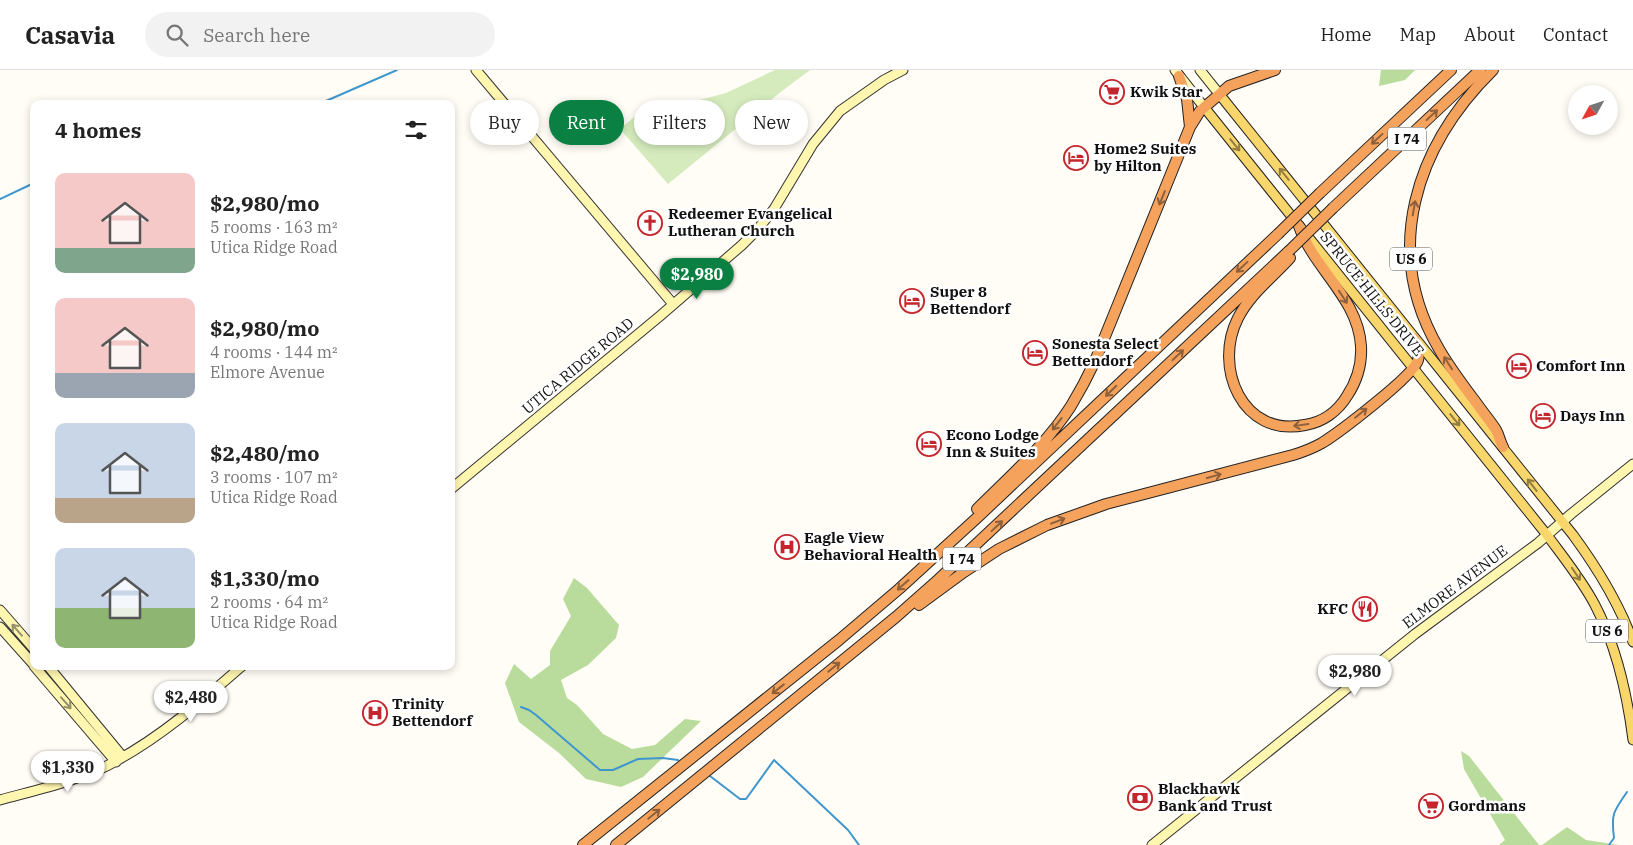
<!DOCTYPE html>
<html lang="en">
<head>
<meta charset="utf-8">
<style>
	:root { --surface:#fff; --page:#f2f2f2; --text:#222; --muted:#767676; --line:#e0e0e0; --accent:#0b8043 }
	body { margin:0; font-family:"IBM Plex Serif",serif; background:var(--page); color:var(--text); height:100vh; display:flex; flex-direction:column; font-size:19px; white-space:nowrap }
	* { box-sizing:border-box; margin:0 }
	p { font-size:16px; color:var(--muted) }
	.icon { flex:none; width:28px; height:28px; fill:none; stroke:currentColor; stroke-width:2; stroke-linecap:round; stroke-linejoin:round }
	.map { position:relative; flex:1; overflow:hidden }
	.panel { position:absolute; left:30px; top:30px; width:425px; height:570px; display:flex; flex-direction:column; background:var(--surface); border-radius:10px; box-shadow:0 2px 8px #0003 }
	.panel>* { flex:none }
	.banner { position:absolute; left:470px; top:30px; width:475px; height:45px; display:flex; gap:10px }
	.needle { width:32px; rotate:230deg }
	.tools { position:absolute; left:1568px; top:15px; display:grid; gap:10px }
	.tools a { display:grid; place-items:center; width:50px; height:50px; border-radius:50%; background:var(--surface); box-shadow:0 2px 8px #0003; font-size:25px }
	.price { position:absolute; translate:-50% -42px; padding:0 11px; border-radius:18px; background:#fff; color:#222; font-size:16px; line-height:32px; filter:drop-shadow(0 1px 2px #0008) }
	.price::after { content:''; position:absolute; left:50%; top:30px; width:15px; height:11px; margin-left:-8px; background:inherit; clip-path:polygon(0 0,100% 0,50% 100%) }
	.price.on { background:var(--accent); color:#fff }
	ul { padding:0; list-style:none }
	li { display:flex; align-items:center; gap:15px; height:125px; padding:0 25px }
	li span { display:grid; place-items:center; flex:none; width:140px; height:100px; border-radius:10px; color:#555 }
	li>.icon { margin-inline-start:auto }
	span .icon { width:60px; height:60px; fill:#fffc; stroke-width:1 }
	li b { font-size:21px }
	h2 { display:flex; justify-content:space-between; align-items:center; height:60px; padding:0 25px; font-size:21px }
	.tag { padding:0 18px; border-radius:22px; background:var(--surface); box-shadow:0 2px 8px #0003; font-size:18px; line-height:45px }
	.tag.on { background:var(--accent); color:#fff }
	header { display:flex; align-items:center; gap:30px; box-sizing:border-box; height:70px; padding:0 25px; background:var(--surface); border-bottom:1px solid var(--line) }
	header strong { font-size:24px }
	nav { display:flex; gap:28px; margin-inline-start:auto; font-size:18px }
	.search { width:350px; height:45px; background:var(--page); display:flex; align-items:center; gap:12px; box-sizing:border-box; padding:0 18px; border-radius:28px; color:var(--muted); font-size:19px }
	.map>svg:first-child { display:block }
</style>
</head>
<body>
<header>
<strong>Casavia</strong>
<div class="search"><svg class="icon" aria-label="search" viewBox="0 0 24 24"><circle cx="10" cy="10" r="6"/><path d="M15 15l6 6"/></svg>Search here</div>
<nav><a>Home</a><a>Map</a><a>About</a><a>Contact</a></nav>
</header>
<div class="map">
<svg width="1633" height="775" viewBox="0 0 1633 775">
	<rect width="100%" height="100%" fill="#fffdf5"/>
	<!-- green -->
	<path fill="#d5ebbd" d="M775,0H810L782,21L668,114L620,59L634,47L726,23Z"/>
	<!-- forest -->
	<path fill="#b9dc9c" d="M1381,0H1415L1405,10L1379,16Z
		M574,508L587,518L619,555L616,568L588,595L561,610L567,628L577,635L603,664L632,679L655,675L685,649L701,651L643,707L621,717L586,709L559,683L519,652L505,613L514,594L531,609L550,595V581L571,546L563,529Z
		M1461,681L1469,686L1539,775H1499L1505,770L1464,699Z
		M1567,757L1586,770L1619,775H1542Z"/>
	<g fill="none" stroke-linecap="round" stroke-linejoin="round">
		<!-- stream -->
		<path stroke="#3f96cf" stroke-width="2" d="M319,34L397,0
			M0,129L34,113
			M521,637L529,640L536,645L600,700H613L638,689L663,688L678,690
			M710,706L740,729H746L774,690L848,760L859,775
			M1609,775L1614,768C1611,744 1613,742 1627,722"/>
		<defs>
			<path id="secondary" d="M476,0L673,234
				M1175,0L1204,37
				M1200,0L1220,25
				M451,419L660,246L742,175L757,160L774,139L813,74L840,41L884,10L903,0
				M0,540L34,579
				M0,557L34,595
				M34,596L116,692
				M48,596L123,687
				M0,730C36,720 85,709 116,691C162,666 203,630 242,596
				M1152,775L1415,564L1538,473L1571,444L1633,394"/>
			<path id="primary" d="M1220,25L1573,465C1598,499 1619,533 1633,572
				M1204,37L1547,465C1564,488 1582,510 1595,535C1617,577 1627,623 1633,670"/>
			<path id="highway" d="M1493,0C1416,76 1381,180 1439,279C1451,300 1466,319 1480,338C1485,345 1491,352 1496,360C1499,365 1500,372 1503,377
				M1179,6L1187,29L1190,57
				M1320,123L1451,0
				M1333,138L1480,0
				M1290,188C1272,208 1250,224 1238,248C1213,297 1242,368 1305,355C1323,352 1338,341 1347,326C1357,311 1362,293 1361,276C1358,228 1314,199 1299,156
				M977,439C1010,406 1046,375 1071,336C1080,321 1088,306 1095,291L1190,57L1200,41L1229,16L1275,0
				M919,535L964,502L999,479L1047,455L1106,434L1293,385C1303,382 1313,378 1322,373C1338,363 1414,306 1418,290C1420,283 1417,275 1414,268
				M583,775L839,570L899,519L979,446L1278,164
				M616,775L896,547L939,509L1289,181"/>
		</defs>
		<!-- secondary casing -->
		<use href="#secondary" stroke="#333" stroke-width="11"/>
		<!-- primary casing -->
		<use href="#primary" stroke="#222" stroke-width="11"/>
		<!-- highway casing -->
		<use href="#highway" stroke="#222" stroke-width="12"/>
		<!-- secondary -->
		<use href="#secondary" stroke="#fff6b0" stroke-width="9"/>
		<!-- primary -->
		<use href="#primary" stroke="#f9d66b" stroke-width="9"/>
		<!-- highway -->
		<use href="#highway" stroke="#f5a25d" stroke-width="10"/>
		<defs>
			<path id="highway-bridge" d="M1278,164L1320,123
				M1289,181L1333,138"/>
		</defs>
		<!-- highway-bridge casing -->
		<use href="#highway-bridge" stroke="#222" stroke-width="12" stroke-linecap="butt"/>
		<!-- highway-bridge -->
		<use href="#highway-bridge" stroke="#f5a25d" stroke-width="10"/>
	</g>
	<!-- one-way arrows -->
	<defs><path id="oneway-shaft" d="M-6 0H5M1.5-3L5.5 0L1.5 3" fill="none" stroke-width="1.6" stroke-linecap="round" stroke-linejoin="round" transform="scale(1.25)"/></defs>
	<g stroke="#8e613b">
		<use href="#oneway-shaft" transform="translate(1432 45) rotate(-43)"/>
		<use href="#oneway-shaft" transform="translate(1377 69) rotate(137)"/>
		<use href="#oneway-shaft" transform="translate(1162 128) rotate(112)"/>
		<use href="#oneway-shaft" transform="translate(1414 138) rotate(-80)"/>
		<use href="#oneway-shaft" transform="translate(1242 197) rotate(137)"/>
		<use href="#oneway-shaft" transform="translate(1343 227) rotate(57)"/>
		<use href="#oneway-shaft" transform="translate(1178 285) rotate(-43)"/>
		<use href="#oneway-shaft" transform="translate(1448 293) rotate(-123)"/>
		<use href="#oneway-shaft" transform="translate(1111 321) rotate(136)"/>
		<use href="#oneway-shaft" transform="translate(1361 343) rotate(-39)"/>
		<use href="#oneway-shaft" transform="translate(1057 354) rotate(128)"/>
		<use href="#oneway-shaft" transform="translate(1301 355) rotate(172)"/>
		<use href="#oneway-shaft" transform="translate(1214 406) rotate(-15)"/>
		<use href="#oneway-shaft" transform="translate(1058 451) rotate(-21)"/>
		<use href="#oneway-shaft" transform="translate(997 456) rotate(-43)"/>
		<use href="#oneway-shaft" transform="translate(903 515) rotate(139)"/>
		<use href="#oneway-shaft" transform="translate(834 597) rotate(-39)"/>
		<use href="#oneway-shaft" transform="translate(778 619) rotate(142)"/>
		<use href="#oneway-shaft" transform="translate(654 744) rotate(-39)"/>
	</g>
	<g stroke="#917d42">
		<use href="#oneway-shaft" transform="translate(1235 75) rotate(51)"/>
		<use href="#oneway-shaft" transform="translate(1284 104) rotate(-129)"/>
		<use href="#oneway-shaft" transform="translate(1455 350) rotate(51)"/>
		<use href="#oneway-shaft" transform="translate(1532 415) rotate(-128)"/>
		<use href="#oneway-shaft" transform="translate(1576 504) rotate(56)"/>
	</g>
	<g stroke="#948f68">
		<use href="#oneway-shaft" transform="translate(17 560) rotate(-131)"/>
		<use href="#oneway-shaft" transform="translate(66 633) rotate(49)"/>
	</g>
	<!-- icons -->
	<defs>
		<symbol id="supermarket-ring" viewBox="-11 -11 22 22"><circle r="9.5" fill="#fff" stroke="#c4262e" stroke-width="1.5"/><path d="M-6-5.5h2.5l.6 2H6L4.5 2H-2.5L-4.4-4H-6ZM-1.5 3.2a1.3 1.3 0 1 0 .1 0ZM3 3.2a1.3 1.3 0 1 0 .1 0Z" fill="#c4262e"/></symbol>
		<symbol id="hotel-ring" viewBox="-11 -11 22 22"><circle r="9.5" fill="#fff" stroke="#c4262e" stroke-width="1.5"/><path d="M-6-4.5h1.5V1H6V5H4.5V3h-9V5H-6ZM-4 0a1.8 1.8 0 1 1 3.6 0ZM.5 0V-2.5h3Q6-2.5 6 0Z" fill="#c4262e"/></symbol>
		<symbol id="church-ring" viewBox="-11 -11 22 22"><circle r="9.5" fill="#fff" stroke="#c4262e" stroke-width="1.5"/><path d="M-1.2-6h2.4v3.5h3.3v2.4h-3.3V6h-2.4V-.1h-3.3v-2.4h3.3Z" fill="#c4262e"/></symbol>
		<symbol id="hospital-ring" viewBox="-11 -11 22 22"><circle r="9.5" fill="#fff" stroke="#c4262e" stroke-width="1.5"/><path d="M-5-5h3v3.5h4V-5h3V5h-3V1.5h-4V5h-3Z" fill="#c4262e"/></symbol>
		<symbol id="restaurant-ring" viewBox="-11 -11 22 22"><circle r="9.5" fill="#fff" stroke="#c4262e" stroke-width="1.5"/><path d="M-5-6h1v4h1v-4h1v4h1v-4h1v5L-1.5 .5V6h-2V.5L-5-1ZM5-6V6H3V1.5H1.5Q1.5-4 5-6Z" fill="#c4262e"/></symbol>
		<symbol id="bank-ring" viewBox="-11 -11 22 22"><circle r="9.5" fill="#fff" stroke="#c4262e" stroke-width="1.5"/><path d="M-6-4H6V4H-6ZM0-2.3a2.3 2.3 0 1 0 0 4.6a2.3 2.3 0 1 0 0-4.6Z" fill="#c4262e"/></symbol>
	</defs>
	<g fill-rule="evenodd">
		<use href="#supermarket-ring" x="1098" y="8" width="28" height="28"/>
		<use href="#hotel-ring" x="1062" y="74" width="28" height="28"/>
		<use href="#church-ring" x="636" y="139" width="28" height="28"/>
		<use href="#hotel-ring" x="898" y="217" width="28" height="28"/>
		<use href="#hotel-ring" x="1021" y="269" width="28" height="28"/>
		<use href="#hotel-ring" x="1505" y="282" width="28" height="28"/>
		<use href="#hotel-ring" x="1529" y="332" width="28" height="28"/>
		<use href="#hotel-ring" x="915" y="360" width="28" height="28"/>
		<use href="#hospital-ring" x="773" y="463" width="28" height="28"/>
		<use href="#restaurant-ring" x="1351" y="525" width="28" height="28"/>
		<use href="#hospital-ring" x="361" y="629" width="28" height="28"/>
		<use href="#bank-ring" x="1126" y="714" width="28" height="28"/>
		<use href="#supermarket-ring" x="1417" y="722" width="28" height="28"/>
	</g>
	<g text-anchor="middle" stroke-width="5" stroke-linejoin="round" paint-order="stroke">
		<!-- shield labels -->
		<g fill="#fff" stroke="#585858" stroke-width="1">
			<rect x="1388" y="57.5" width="38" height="23" rx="4"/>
			<rect x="1390" y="177.5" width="42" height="23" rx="4"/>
			<rect x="943" y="477.5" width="38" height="23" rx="4"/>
			<rect x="1586" y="549.5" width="42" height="23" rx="4"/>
		</g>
		<g font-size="14" font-weight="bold" fill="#111">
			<text x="1407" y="74">I 74</text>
			<text x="1411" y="194">US 6</text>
			<text x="962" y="494">I 74</text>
			<text x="1607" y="566">US 6</text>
		</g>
		<!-- poi labels -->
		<g font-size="15" font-weight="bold" fill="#111" stroke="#fff" text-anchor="start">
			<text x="1130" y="27">Kwik Star</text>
			<text x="1094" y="84">Home2 Suites<tspan x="1094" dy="17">by Hilton</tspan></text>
			<text x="668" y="149">Redeemer Evangelical<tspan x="668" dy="17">Lutheran Church</tspan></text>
			<text x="930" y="227">Super 8<tspan x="930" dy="17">Bettendorf</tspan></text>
			<text x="1052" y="279">Sonesta Select<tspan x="1052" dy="17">Bettendorf</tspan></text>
			<text x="1536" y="301">Comfort Inn</text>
			<text x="1560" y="351">Days Inn</text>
			<text x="946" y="370">Econo Lodge<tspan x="946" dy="17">Inn &amp; Suites</tspan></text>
			<text x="804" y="473">Eagle View<tspan x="804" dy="17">Behavioral Health</tspan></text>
			<text x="1348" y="544" text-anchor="end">KFC</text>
			<text x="392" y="639">Trinity<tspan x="392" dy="17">Bettendorf</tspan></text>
			<text x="1158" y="724">Blackhawk<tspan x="1158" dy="17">Bank and Trust</tspan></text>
			<text x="1448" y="741">Gordmans</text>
		</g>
		<!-- street labels -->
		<g font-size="15" fill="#111" stroke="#fff">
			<text transform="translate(1372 224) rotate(51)" y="5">SPRUCE HILLS DRIVE</text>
			<text transform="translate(578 296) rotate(-40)" y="5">UTICA RIDGE ROAD</text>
			<text transform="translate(1455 517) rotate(-37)" y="5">ELMORE AVENUE</text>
		</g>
	</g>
</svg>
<div class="tools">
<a><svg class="needle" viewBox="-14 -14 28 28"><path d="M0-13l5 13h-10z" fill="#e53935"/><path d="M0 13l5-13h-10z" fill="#767676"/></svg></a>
</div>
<b class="price on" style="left:697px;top:230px">$2,980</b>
<b class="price" style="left:1355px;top:627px">$2,980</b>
<b class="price" style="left:191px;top:653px">$2,480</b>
<b class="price" style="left:68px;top:723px">$1,330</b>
<div class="banner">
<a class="tag">Buy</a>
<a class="tag on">Rent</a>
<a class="tag">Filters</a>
<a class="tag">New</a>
</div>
<section class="panel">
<h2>4 homes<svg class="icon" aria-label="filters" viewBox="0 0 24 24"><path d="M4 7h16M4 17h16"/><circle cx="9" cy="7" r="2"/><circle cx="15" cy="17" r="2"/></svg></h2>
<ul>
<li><span style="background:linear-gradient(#f6c9c9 75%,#7fa58c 0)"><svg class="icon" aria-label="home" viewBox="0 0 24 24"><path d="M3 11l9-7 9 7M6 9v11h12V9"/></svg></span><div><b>$2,980/mo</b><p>5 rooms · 163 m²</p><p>Utica Ridge Road</p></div></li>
<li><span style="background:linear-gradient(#f6c9c9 75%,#9aa5b1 0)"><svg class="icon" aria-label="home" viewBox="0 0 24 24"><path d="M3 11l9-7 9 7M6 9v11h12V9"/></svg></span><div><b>$2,980/mo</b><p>4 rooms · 144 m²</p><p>Elmore Avenue</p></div></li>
<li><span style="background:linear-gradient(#c9d6e8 75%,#b9a48a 0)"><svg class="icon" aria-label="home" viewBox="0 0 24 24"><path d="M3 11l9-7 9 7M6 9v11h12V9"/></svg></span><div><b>$2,480/mo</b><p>3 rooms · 107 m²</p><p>Utica Ridge Road</p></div></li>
<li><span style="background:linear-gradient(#c9d6e8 60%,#8fb573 0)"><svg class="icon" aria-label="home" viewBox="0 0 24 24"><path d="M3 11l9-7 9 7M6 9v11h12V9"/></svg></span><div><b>$1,330/mo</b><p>2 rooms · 64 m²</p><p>Utica Ridge Road</p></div></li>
</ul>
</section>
</div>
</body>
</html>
